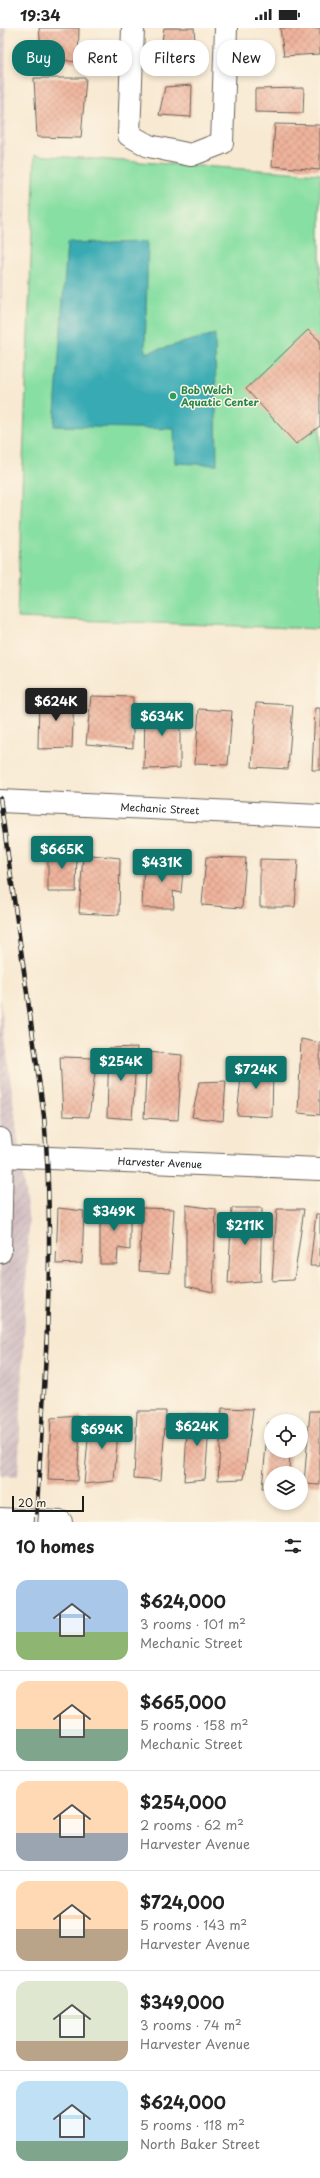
<!DOCTYPE html>
<html lang="en">
<head>
<meta charset="utf-8">
<style>
	:root { --surface:#fff; --page:#f2f2f2; --text:#222; --muted:#767676; --line:#e0e0e0; --accent:#0f766e }
	body { margin:0; font-family:"Playpen Sans",sans-serif; background:var(--page); color:var(--text); height:100vh; display:flex; flex-direction:column; font-size:15px; white-space:nowrap }
	* { box-sizing:border-box; margin:0 }
	p { font-size:13px; color:var(--muted) }
	.icon { flex:none; width:22px; height:22px; fill:none; stroke:currentColor; stroke-width:2; stroke-linecap:round; stroke-linejoin:round }
	.map { position:relative; height:1494px; overflow:hidden }
	.details { display:flex; flex-direction:column; background:var(--surface); flex:1 }
	.details>* { flex:none }
	.top-card { position:absolute; left:12px; top:12px; width:296px; height:36px; display:flex; gap:8px }
	.buttons { position:absolute; left:264px; top:1386px; display:grid; gap:8px }
	.buttons a { display:grid; place-items:center; width:44px; height:44px; border-radius:50%; background:var(--surface); box-shadow:0 2px 6px #0003; font-size:20px }
	.scale { position:absolute; left:12px; bottom:10px; width:72px; box-sizing:border-box; padding-left:4px; border:2px solid #1c1c1c; border-top:0; font-size:11px; line-height:14px; white-space:nowrap; color:#1c1c1c; -webkit-text-stroke:3px #fcf5e5; paint-order:stroke }
	.price { position:absolute; translate:-50% -34px; padding:0 9px; border-radius:4px; background:var(--accent); color:#fff; font-size:13px; line-height:26px; filter:drop-shadow(0 1px 2px #0008) }
	.price::after { content:''; position:absolute; left:50%; top:24px; width:12px; height:9px; margin-left:-6px; background:inherit; clip-path:polygon(0 0,100% 0,50% 100%) }
	.price.selected { background:#222; color:#fff }
	ul { padding:0; list-style:none }
	li { display:flex; align-items:center; gap:12px; height:100px; padding:0 16px }
	li+li { border-top:1px solid var(--line) }
	li span { display:grid; place-items:center; flex:none; width:112px; height:80px; border-radius:12px; color:#555 }
	li>.icon { margin-inline-start:auto }
	span .icon { width:48px; height:48px; fill:#fffc; stroke-width:1 }
	li b { font-size:17px }
	h2 { display:flex; justify-content:space-between; align-items:center; height:48px; padding:0 16px; font-size:17px }
	.pill { padding:0 14px; border-radius:16px; background:var(--surface); box-shadow:0 2px 6px #0003; font-size:14px; line-height:36px }
	.pill.selected { background:var(--accent); color:#fff }
	.status { display:flex; justify-content:space-between; align-items:center; height:28px; padding:0 20px; background:var(--surface); direction:ltr }
	.status svg { height:11px; fill:currentColor }
	.map>svg:first-child { display:block }
</style>
</head>
<body>
<div class="status"><b>19:34</b><svg viewBox="0 0 49 12"><path d="M0 12V9h3v3zM5 12V6h3v6zM10 12V3h3v9zM15 12V0h3v12zM26 1h20v11H26zM47 4h2v5h-2z"/></svg></div>
<div class="map">
<svg width="320" height="1494" viewBox="0 0 320 1494">
	<defs>
		<pattern id="industrial-furrows" width="10" height="10" patternUnits="userSpaceOnUse"><rect width="10" height="10" fill="#d2bec2"/><path d="M-1 1l2-2M0 10L10 0M9 11l2-2" fill="none" stroke="#b4a3a6"/></pattern>
		<pattern id="building-cross-hatch" width="8" height="8" patternUnits="userSpaceOnUse"><rect width="8" height="8" fill="#efb39b"/><path d="M0 0l8 8M0 8l8-8" fill="none" stroke="#cc9985"/></pattern>
	</defs>
	<rect width="100%" height="100%" fill="#fcf5e5"/>
	<filter id="ink" filterUnits="userSpaceOnUse"><feTurbulence type="fractalNoise" baseFrequency=".025" numOctaves="2"/><feDisplacementMap in="SourceGraphic" scale="8" xChannelSelector="R" yChannelSelector="G"/><feConvolveMatrix kernelMatrix="1 2 1 2 8 2 1 2 1" color-interpolation-filters="sRGB"/></filter>
	<filter id="wash" filterUnits="userSpaceOnUse"><feTurbulence type="fractalNoise" baseFrequency=".012" numOctaves="4" result="noise"/><feDisplacementMap in="SourceGraphic" scale="16" xChannelSelector="R" yChannelSelector="G"/><feGaussianBlur stdDeviation="0.9" result="paint"/><feColorMatrix in="noise" values="0 0 0 0 0 0 0 0 0 0 0 0 0 0 0 0 0 1.4 0 .05"/><feComposite in="paint" operator="in"/></filter>
	<g filter="url(#wash)">
		<rect width="100%" height="100%" fill="#f8e9d2"/>
		<!-- industrial -->
		<path fill="url(#industrial-furrows)" d="M0,0H6L0,367Z
			M0,971L29,1195L18,1449L0,1448Z"/>
		<!-- pitch -->
		<path fill="#88dfa3" stroke="#527e60" d="M35,127L320,146V601L17,590Z"/>
		<!-- water -->
		<path fill="#39aab4" stroke="#2a6368" d="M148,213L145,325L215,306L217,437L175,435L174,401L54,398L67,215Z"/>
		<g id="blocks">
			<!-- building -->
			<path fill="url(#building-cross-hatch)" d="M39,0H79L78,34L42,30Z
				M164,0H194L196,30L158,39Z
				M280,0H320V26L284,28Z
				M34,50H86L81,110L37,109Z
				M192,57L191,89L159,87L165,59Z
				M304,60L303,85L255,84V61Z
				M275,96L320,97V142L272,138Z
				M308,302L320,313V398L296,416L246,361Z
				M39,667L74,670L72,720L38,721Z
				M91,668L133,669V720L86,716Z
				M256,675L293,677L288,741L252,739Z
				M145,677L180,679V740L144,741Z
				M315,680H320V742H312Z
				M199,681L232,683L228,737L195,736Z
				M48,820L77,821L76,864H48Z
				M83,826L120,830L119,887L79,885Z
				M206,829L246,830L242,880L202,877Z
				M184,831L181,865L173,863L174,880H142L144,832Z
				M260,831L298,832L295,879H260Z
				M301,1011L320,1015V1087L298,1085Z
				M137,1019L132,1091L107,1089L109,1020Z
				M147,1024L182,1027L178,1092L144,1090Z
				M60,1029L97,1030L89,1089L63,1088Z
				M243,1031L273,1038L272,1089L237,1087Z
				M226,1053L223,1093L192,1089L199,1054Z
				M186,1177L216,1181L213,1264L186,1258Z
				M100,1178H130V1222L118,1220L117,1236H100Z
				M58,1180L84,1183L82,1235L56,1236Z
				M142,1180L174,1181L170,1245L139,1243Z
				M232,1180H262L260,1253L228,1256Z
				M277,1181H304L294,1252L272,1253Z
				M316,1186H320V1238H310Z
				M222,1380L253,1381L244,1451L218,1452Z
				M137,1383H166L161,1452L134,1450Z
				M310,1383H320V1457L304,1456Z
				M188,1386L210,1387L205,1451L184,1453Z
				M81,1388L77,1453L48,1452L51,1390Z
				M90,1389L119,1391L114,1453L84,1456Z
				M271,1394V1423H290L289,1445H271V1461H262L268,1395Z"/>
		</g>
	</g>
	<g filter="url(#ink)">
		<use href="#blocks" fill-opacity="0" stroke="#69645c" stroke-width="1"/>
		<g fill="none" stroke-linecap="round" stroke-linejoin="round">
			<defs>
				<g id="minor">
					<path d="M133,0L129,107L149,118L191,127L222,115L226,0"/>
					<path id="s1" d="M0,773L320,788"/>
					<path d="M0,1111L2,1128L0,1224"/>
					<path id="s2" d="M0,1128L320,1141"/>
					<path d="M0,1491L61,1494"/>
				</g>
			</defs>
			<!-- minor casing -->
			<use href="#minor" stroke="#69645c" stroke-width="24"/>
			<!-- minor -->
			<use href="#minor" stroke="#fff" stroke-width="22"/>
			<defs>
				<path id="rail" d="M0,770L44,1088C56,1223 44,1359 36,1494"/>
			</defs>
			<!-- rail casing -->
			<use href="#rail" stroke="#1c1c1c" stroke-width="4.5"/>
			<!-- rail -->
			<use href="#rail" stroke="#fcf5e5" stroke-width="3" stroke-dasharray="9" stroke-linecap="butt"/>
		</g>
	</g>
	<!-- markers -->
	<circle fill="#2e9e5b" stroke="#fcf5e5" stroke-width="1.5" cx="173" cy="368" r="4"/>
	<g text-anchor="middle" stroke-width="3" stroke-linejoin="round" paint-order="stroke">
		<!-- leisure labels -->
		<g font-size="10" font-weight="bold" fill="#27864d" stroke="#fcf5e5" text-anchor="start">
			<text x="181" y="366">Bob Welch<tspan x="181" dy="12">Aquatic Center</tspan></text>
		</g>
		<!-- street labels -->
		<g font-size="10" fill="#1c1c1c" stroke="#fcf5e5">
			<text dy="4" stroke="none"><textPath href="#s1" startOffset="160">Mechanic Street</textPath></text>
			<text dy="4" stroke="none"><textPath href="#s2" startOffset="160">Harvester Avenue</textPath></text>
		</g>
	</g>
</svg>
<div class="buttons">
<a><svg class="icon" aria-label="locate" viewBox="0 0 24 24"><circle cx="12" cy="12" r="6"/><path d="M12 2v4M12 18v4M2 12h4M18 12h4"/></svg></a>
<a><svg class="icon" aria-label="layers" viewBox="0 0 24 24"><path d="M12 4l9 5-9 5-9-5zM3 14l9 5 9-5"/></svg></a>
</div>
<div class="scale">20 m</div>
<b class="price selected" style="left:56px;top:694px">$624K</b>
<b class="price" style="left:162px;top:709px">$634K</b>
<b class="price" style="left:62px;top:842px">$665K</b>
<b class="price" style="left:162px;top:855px">$431K</b>
<b class="price" style="left:121px;top:1054px">$254K</b>
<b class="price" style="left:256px;top:1062px">$724K</b>
<b class="price" style="left:114px;top:1204px">$349K</b>
<b class="price" style="left:245px;top:1218px">$211K</b>
<b class="price" style="left:197px;top:1419px">$624K</b>
<b class="price" style="left:102px;top:1422px">$694K</b>
<div class="top-card">
<a class="pill selected">Buy</a>
<a class="pill">Rent</a>
<a class="pill">Filters</a>
<a class="pill">New</a>
</div>
</div>
<section class="details">
<h2>10 homes<svg class="icon" aria-label="filters" viewBox="0 0 24 24"><path d="M4 7h16M4 17h16"/><circle cx="9" cy="7" r="2"/><circle cx="15" cy="17" r="2"/></svg></h2>
<ul>
<li><span style="background:linear-gradient(#a9c7e8 65%,#8fb573 0)"><svg class="icon" aria-label="home" viewBox="0 0 24 24"><path d="M3 11l9-7 9 7M6 9v11h12V9"/></svg></span><div><b>$624,000</b><p>3 rooms · 101 m²</p><p>Mechanic Street</p></div></li>
<li><span style="background:linear-gradient(#ffd9b3 60%,#7fa58c 0)"><svg class="icon" aria-label="home" viewBox="0 0 24 24"><path d="M3 11l9-7 9 7M6 9v11h12V9"/></svg></span><div><b>$665,000</b><p>5 rooms · 158 m²</p><p>Mechanic Street</p></div></li>
<li><span style="background:linear-gradient(#ffd9b3 65%,#9aa5b1 0)"><svg class="icon" aria-label="home" viewBox="0 0 24 24"><path d="M3 11l9-7 9 7M6 9v11h12V9"/></svg></span><div><b>$254,000</b><p>2 rooms · 62 m²</p><p>Harvester Avenue</p></div></li>
<li><span style="background:linear-gradient(#ffd9b3 60%,#b9a48a 0)"><svg class="icon" aria-label="home" viewBox="0 0 24 24"><path d="M3 11l9-7 9 7M6 9v11h12V9"/></svg></span><div><b>$724,000</b><p>5 rooms · 143 m²</p><p>Harvester Avenue</p></div></li>
<li><span style="background:linear-gradient(#dfe7d0 75%,#b9a48a 0)"><svg class="icon" aria-label="home" viewBox="0 0 24 24"><path d="M3 11l9-7 9 7M6 9v11h12V9"/></svg></span><div><b>$349,000</b><p>3 rooms · 74 m²</p><p>Harvester Avenue</p></div></li>
<li><span style="background:linear-gradient(#bfe0f5 75%,#7fa58c 0)"><svg class="icon" aria-label="home" viewBox="0 0 24 24"><path d="M3 11l9-7 9 7M6 9v11h12V9"/></svg></span><div><b>$624,000</b><p>5 rooms · 118 m²</p><p>North Baker Street</p></div></li>
</ul>
</section>
</body>
</html>
